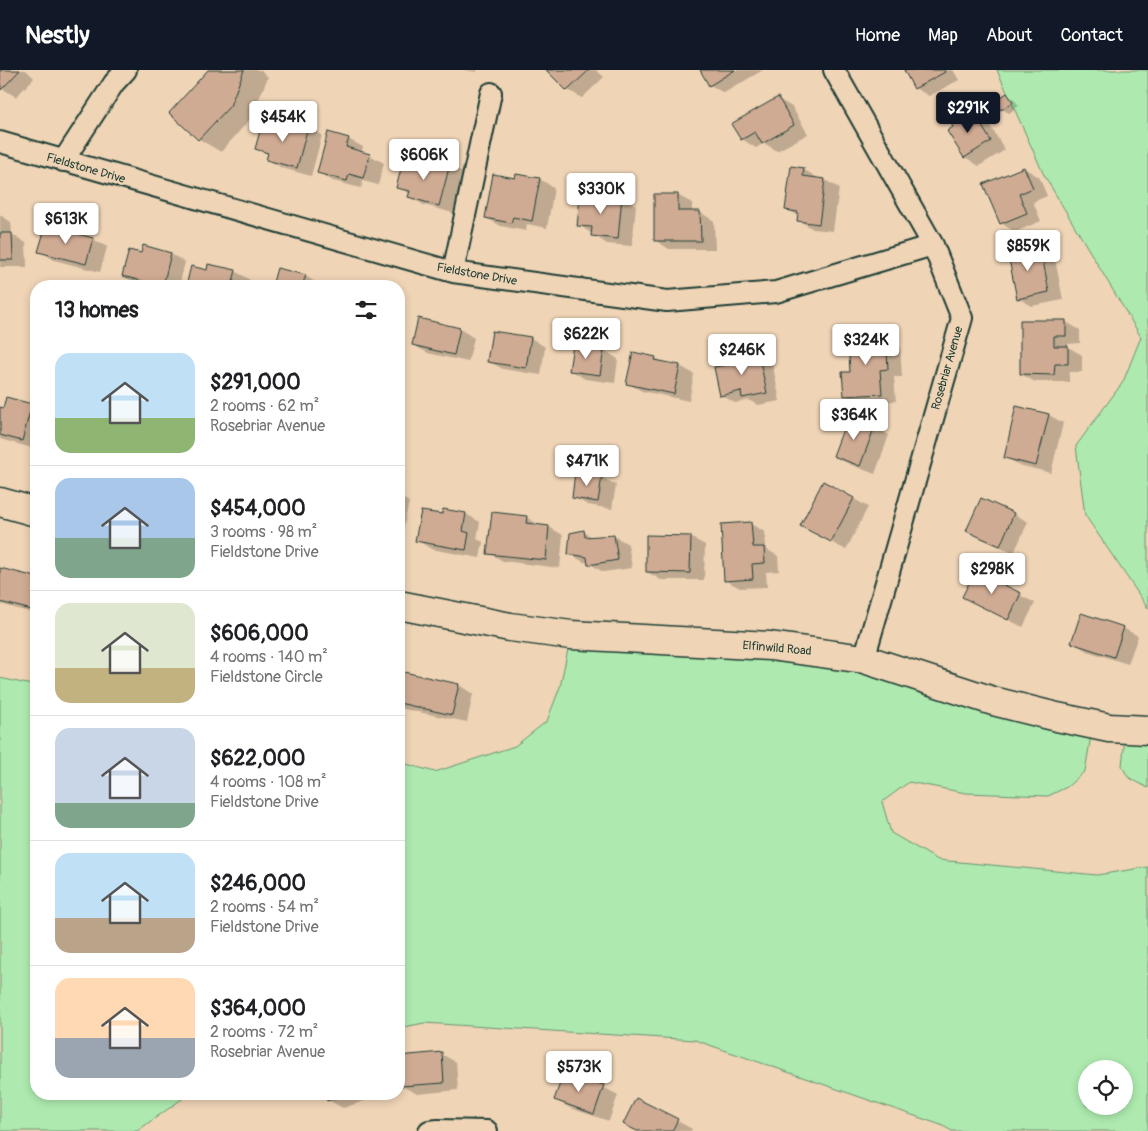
<!DOCTYPE html>
<html lang="en">
<head>
<meta charset="utf-8">
<style>
	:root { --surface:#fff; --page:#f2f2f2; --text:#202124; --muted:#757577; --line:#e0e0e0; --accent:#111827 }
	body { margin:0; font-family:Pangolin,sans-serif; background:var(--page); color:var(--text); height:100vh; display:flex; flex-direction:column; font-size:19px; white-space:nowrap }
	* { box-sizing:border-box; margin:0 }
	p { font-size:16px; color:var(--muted) }
	.icon { flex:none; width:28px; height:28px; fill:none; stroke:currentColor; stroke-width:2; stroke-linecap:round; stroke-linejoin:round }
	.map { position:relative; flex:1; overflow:hidden }
	.side { position:absolute; left:30px; top:210px; width:375px; height:820px; display:flex; flex-direction:column; background:var(--surface); border-radius:20px; box-shadow:0 2px 8px #0003 }
	.side>* { flex:none }
	.buttons { position:absolute; left:1078px; top:990px; display:grid; gap:10px }
	.buttons a { display:grid; place-items:center; width:55px; height:55px; border-radius:50%; background:var(--surface); box-shadow:0 2px 8px #0003; font-size:25px }
	.price { position:absolute; translate:-50% -42px; padding:0 11px; border-radius:5px; background:#fff; color:#222; font-size:16px; line-height:32px; filter:drop-shadow(0 1px 2px #0008) }
	.price::after { content:''; position:absolute; left:50%; top:30px; width:15px; height:11px; margin-left:-8px; background:inherit; clip-path:polygon(0 0,100% 0,50% 100%) }
	.price.on { background:var(--accent); color:#fff }
	ul { padding:0; list-style:none }
	li { display:flex; align-items:center; gap:15px; height:125px; padding:0 25px }
	li+li { border-top:1px solid var(--line) }
	li span { display:grid; place-items:center; flex:none; width:140px; height:100px; border-radius:15px; color:#555 }
	li>.icon { margin-inline-start:auto }
	span .icon { width:60px; height:60px; fill:#fffc; stroke-width:1 }
	li b { font-size:21px }
	h2 { display:flex; justify-content:space-between; align-items:center; height:60px; padding:0 25px; font-size:21px }
	header { display:flex; align-items:center; gap:30px; box-sizing:border-box; height:70px; padding:0 25px; background:var(--accent); color:#fff }
	header strong { font-size:24px }
	nav { display:flex; gap:28px; margin-inline-start:auto; font-size:18px }
	.map>svg:first-child { display:block }
</style>
</head>
<body>
<header>
<strong>Nestly</strong>
<nav><a>Home</a><a>Map</a><a>About</a><a>Contact</a></nav>
</header>
<div class="map">
<svg width="1148" height="1061" viewBox="0 0 1148 1061">
	<rect width="100%" height="100%" fill="#efd4b6"/>
	<filter id="ink" filterUnits="userSpaceOnUse"><feTurbulence type="fractalNoise" baseFrequency=".02" numOctaves="2"/><feDisplacementMap in="SourceGraphic" scale="10" xChannelSelector="R" yChannelSelector="G"/><feConvolveMatrix kernelMatrix="1 2 1 2 8 2 1 2 1" color-interpolation-filters="sRGB"/></filter>
	<g filter="url(#ink)">
		<!-- green -->
		<path fill="#aeeaaf" stroke="#669472" fill-rule="evenodd" d="M997,0H1148V538L1085,445L1076,376L1123,312L1141,267L1044,105Z
			M571,565L770,576L1093,654L1085,701L1067,717L1048,726L966,723L909,712L882,732L891,763L938,790L1097,805L1148,797V1061H952L941,1055L695,970L424,953L399,958V692L435,702L515,676L547,651L560,617ZM1086,999H1124V1036H1086Z
			M0,608L36,616V1024H189L137,1061H0Z
			M1126,659L1148,660V718L1128,707L1122,696Z"/>
		<!-- shadow -->
		<path fill="#0003" d="M0,0H26L34,8L16,27L0,17Z
			M210,0H261L268,7L251,48L221,82L199,69L170,43Z
			M463,0H477V2Z
			M548,0H596L604,7L582,28L568,20Z
			M701,0H763L724,23L710,15Z
			M905,0H953L959,10L929,26L915,18Z
			M1007,25L1014,29L1019,36L1009,43L1002,39Z
			M778,29L792,37L808,64L777,81L764,73L756,78L742,69Z
			M963,43L972,48L975,46L989,54L1005,80L979,96L965,87L955,57Z
			M290,52L308,57L322,65L311,106L282,98L267,89L269,85L257,78L287,62Z
			M348,69L363,77L361,83L369,85L384,93L378,115L363,111L361,118L333,111L319,103Z
			M432,90L450,95L464,103L453,143L424,135L410,127V124L398,117L429,99Z
			M1024,98L1039,107L1047,126L1033,132L1041,151L1015,162L1001,153Z
			M803,99L818,108L817,109L825,110L839,118L833,161L813,159L798,150L799,146L786,139Z
			M517,105L540,109L554,118L547,158L527,154L526,161L501,156L486,148L516,110Z
			M677,125L692,133V142H700L714,151L715,179H669L655,170Z
			M622,127L636,135L632,176L607,174L579,155L602,131Z
			M0,145L11,152L12,164L26,173L27,197H0Z
			M93,169L107,177L100,202L54,190L40,181Z
			M1032,175L1055,189L1063,230L1032,236L1018,228L1017,183Z
			M171,184L185,192L179,216H146L138,214L123,206L142,185Z
			M192,198L208,202L235,201L250,210L248,216H188Z
			M278,199L305,206L319,214V216H274Z
			M399,246L402,248L399,259Z
			M1066,252L1080,260V273L1068,274V277L1082,285V302H1069V312H1035L1021,304Z
			M460,259L474,268L468,292L428,283L413,275Z
			M885,267L900,275L902,307H894L896,331L859,333L845,325L851,303Z
			M531,268L545,277L541,305L503,299L488,291Z
			M574,276L604,280L618,289L615,313L585,309L571,300Z
			M758,283L772,292L780,331L758,335L749,330L735,333L721,325L735,295Z
			M655,288L663,292L680,296L694,304L689,331L642,321L627,313Z
			M6,329L36,338V379L0,369V339L3,340Z
			M1049,345L1063,353L1051,403L1019,395L1005,387Z
			M849,347L875,357L889,365L875,404L849,394L834,386Z
			M601,407L616,415L612,439L588,435L573,427Z
			M399,426L409,432L401,470H399Z
			M854,429L868,437L846,480L816,464Z
			M444,440L466,444L480,452L477,469L483,472L480,488L431,479L417,470L443,446Z
			M1014,444L1028,452L1014,483L982,469L968,460Z
			M526,447L541,456L549,457L563,465L560,498L503,491L489,483Z
			M751,454L765,462L766,479L778,486L779,501L766,502L767,517L740,518L725,510Z
			M584,462L594,468L614,466L628,474L632,498L603,502L589,493L584,492L570,484Z
			M690,467L705,475L704,510H661L647,502Z
			M0,499L36,508V544L0,534Z
			M975,502L1035,533L1023,557L978,535Z
			M1123,558L1138,566L1128,594L1087,581L1072,572Z
			M399,602L459,615L473,624L467,652L404,639L399,636Z
			M441,984L456,992L458,1020L417,1024L402,1016Z
			M603,1017L618,1025L609,1051L570,1038L556,1030Z
			M326,1024H385L343,1038L328,1030Z
			M637,1029L692,1059L691,1061H638Z"/>
		<!-- building -->
		<path fill="#d0ab94" stroke="#1f3d34" d="M0,0H20L1,20Z
			M208,0H244L230,36L198,70L169,43Z
			M546,0H589L567,21Z
			M700,0H735L709,16Z
			M904,0H944L945,2L914,19Z
			M1007,23L1013,32L1001,40L995,31Z
			M778,27L794,55L762,74L755,62L741,70L731,54Z
			M963,41L967,49L975,45L991,71L964,88L947,61L953,57L949,50Z
			M289,51L308,56L297,98L266,90L268,83L255,79L262,54L286,61Z
			M328,62L349,68L346,77L370,84L363,108L349,104L347,111L317,103Z
			M431,89L450,94L439,136L408,127L410,121L396,118L403,91L428,98Z
			M791,96L804,98L803,106L825,109L819,154L797,151L798,142L785,140Z
			M1024,97L1033,118L1019,124L1027,143L1000,154L983,114Z
			M493,104L515,108L516,104L540,108L532,151L513,147L511,153L485,148Z
			M602,124L622,126L618,169L591,166L592,157L577,156L580,127L601,129Z
			M654,124H678V141H700L701,171H654Z
			M46,155L93,168L86,194L38,182Z
			M0,163H12L13,190H0Z
			M1032,174L1034,181L1041,180L1049,222L1017,229L1008,184L1016,182L1015,177Z
			M143,175L171,183L163,216H145L146,212L122,206L129,180L141,183Z
			M208,194L236,200L232,216H186L191,196L207,200Z
			M277,198L306,205L302,216H272Z
			M418,248L460,258L454,285L412,275Z
			M1020,250H1066V266H1054V276H1068V294H1055L1054,305L1020,304Z
			M492,261L531,267L526,298L487,292Z
			M886,266L888,299L880,300L882,324L844,326L842,302H850L848,269Z
			M573,275L604,279L600,305L569,301Z
			M633,282L656,287L655,290L680,295L674,324L626,314Z
			M758,282L767,323L742,328L741,321L720,326L714,297L733,294L732,287Z
			M6,327L32,334L22,371L0,365V337L3,338Z
			M1016,336L1049,344L1036,396L1004,388Z
			M848,346L875,356L860,396L833,386Z
			M575,402L602,406L598,432L572,428Z
			M823,411L854,428L831,472L800,456Z
			M981,428L1014,443L1000,476L966,461Z
			M443,439L466,443L463,461L469,463L466,480L415,471L421,441L442,444Z
			M492,442L527,446L526,453L549,456L546,490L487,484Z
			M751,452L753,477H764L765,493L752,494L753,509L724,511L721,454Z
			M584,460L585,467L614,465L618,490L588,495L587,487L568,484L570,463Z
			M646,465L691,466L690,503L646,502Z
			M0,498L36,507V524L32,540L0,532Z
			M975,501L1021,523L1008,550L962,527Z
			M1081,543L1124,557L1114,587L1071,573Z
			M399,601L459,614L452,645L399,633Z
			M442,982L444,1013L401,1016L399,986Z
			M564,1002L604,1015L594,1044L554,1030Z
			M325,1024H348L327,1031Z
			M636,1028L678,1049L672,1061H637L623,1054Z"/>
		<g fill="none" stroke-linecap="round" stroke-linejoin="round">
			<defs>
				<path id="street" d="M834,0L933,175L962,248L864,589
					M0,72L453,202L667,231L776,222L933,175
					M63,91L114,13L126,0
					M453,202L491,23
					M429,1061L438,1060L487,1061"/>
				<path id="secondary" d="M0,432L36,442
					M399,535L510,557L571,565L770,576L864,589L993,631L1057,647L1109,658L1148,660"/>
			</defs>
			<!-- street casing -->
			<use href="#street" stroke="#1f3d34" stroke-width="24"/>
			<!-- secondary casing -->
			<use href="#secondary" stroke="#1f3d34" stroke-width="31"/>
			<!-- street -->
			<use href="#street" stroke="#efd4b6" stroke-width="20"/>
			<!-- secondary -->
			<use href="#secondary" stroke="#efd4b6" stroke-width="28"/>
		</g>
	</g>
	<g text-anchor="middle" stroke-width="5" stroke-linejoin="round" paint-order="stroke">
		<!-- street labels -->
		<g font-size="12" fill="#1f3d34" stroke="#efd4b6">
			<text transform="translate(86 98) rotate(16)" y="4">Fieldstone Drive</text>
			<text transform="translate(477 204) rotate(10)" y="4">Fieldstone Drive</text>
			<text transform="translate(947 298) rotate(-74)" y="4">Rosebriar Avenue</text>
			<text transform="translate(777 578) rotate(5)" y="4">Elfinwild Road</text>
		</g>
	</g>
</svg>
<div class="buttons">
<a><svg class="icon" aria-label="locate" viewBox="0 0 24 24"><circle cx="12" cy="12" r="6"/><path d="M12 2v4M12 18v4M2 12h4M18 12h4"/></svg></a>
</div>
<b class="price on" style="left:968px;top:64px">$291K</b>
<b class="price" style="left:283px;top:73px">$454K</b>
<b class="price" style="left:424px;top:111px">$606K</b>
<b class="price" style="left:601px;top:145px">$330K</b>
<b class="price" style="left:66px;top:175px">$613K</b>
<b class="price" style="left:1028px;top:202px">$859K</b>
<b class="price" style="left:586px;top:290px">$622K</b>
<b class="price" style="left:866px;top:296px">$324K</b>
<b class="price" style="left:742px;top:306px">$246K</b>
<b class="price" style="left:854px;top:371px">$364K</b>
<b class="price" style="left:587px;top:417px">$471K</b>
<b class="price" style="left:992px;top:525px">$298K</b>
<b class="price" style="left:579px;top:1023px">$573K</b>
<section class="side">
<h2>13 homes<svg class="icon" aria-label="filters" viewBox="0 0 24 24"><path d="M4 7h16M4 17h16"/><circle cx="9" cy="7" r="2"/><circle cx="15" cy="17" r="2"/></svg></h2>
<ul>
<li><span style="background:linear-gradient(#bfe0f5 65%,#8fb573 0)"><svg class="icon" aria-label="home" viewBox="0 0 24 24"><path d="M3 11l9-7 9 7M6 9v11h12V9"/></svg></span><div><b>$291,000</b><p>2 rooms · 62 m²</p><p>Rosebriar Avenue</p></div></li>
<li><span style="background:linear-gradient(#a9c7e8 60%,#7fa58c 0)"><svg class="icon" aria-label="home" viewBox="0 0 24 24"><path d="M3 11l9-7 9 7M6 9v11h12V9"/></svg></span><div><b>$454,000</b><p>3 rooms · 98 m²</p><p>Fieldstone Drive</p></div></li>
<li><span style="background:linear-gradient(#dfe7d0 65%,#c2b280 0)"><svg class="icon" aria-label="home" viewBox="0 0 24 24"><path d="M3 11l9-7 9 7M6 9v11h12V9"/></svg></span><div><b>$606,000</b><p>4 rooms · 140 m²</p><p>Fieldstone Circle</p></div></li>
<li><span style="background:linear-gradient(#c9d6e8 75%,#7fa58c 0)"><svg class="icon" aria-label="home" viewBox="0 0 24 24"><path d="M3 11l9-7 9 7M6 9v11h12V9"/></svg></span><div><b>$622,000</b><p>4 rooms · 108 m²</p><p>Fieldstone Drive</p></div></li>
<li><span style="background:linear-gradient(#bfe0f5 65%,#b9a48a 0)"><svg class="icon" aria-label="home" viewBox="0 0 24 24"><path d="M3 11l9-7 9 7M6 9v11h12V9"/></svg></span><div><b>$246,000</b><p>2 rooms · 54 m²</p><p>Fieldstone Drive</p></div></li>
<li><span style="background:linear-gradient(#ffd9b3 60%,#9aa5b1 0)"><svg class="icon" aria-label="home" viewBox="0 0 24 24"><path d="M3 11l9-7 9 7M6 9v11h12V9"/></svg></span><div><b>$364,000</b><p>2 rooms · 72 m²</p><p>Rosebriar Avenue</p></div></li>
</ul>
</section>
</div>
</body>
</html>
